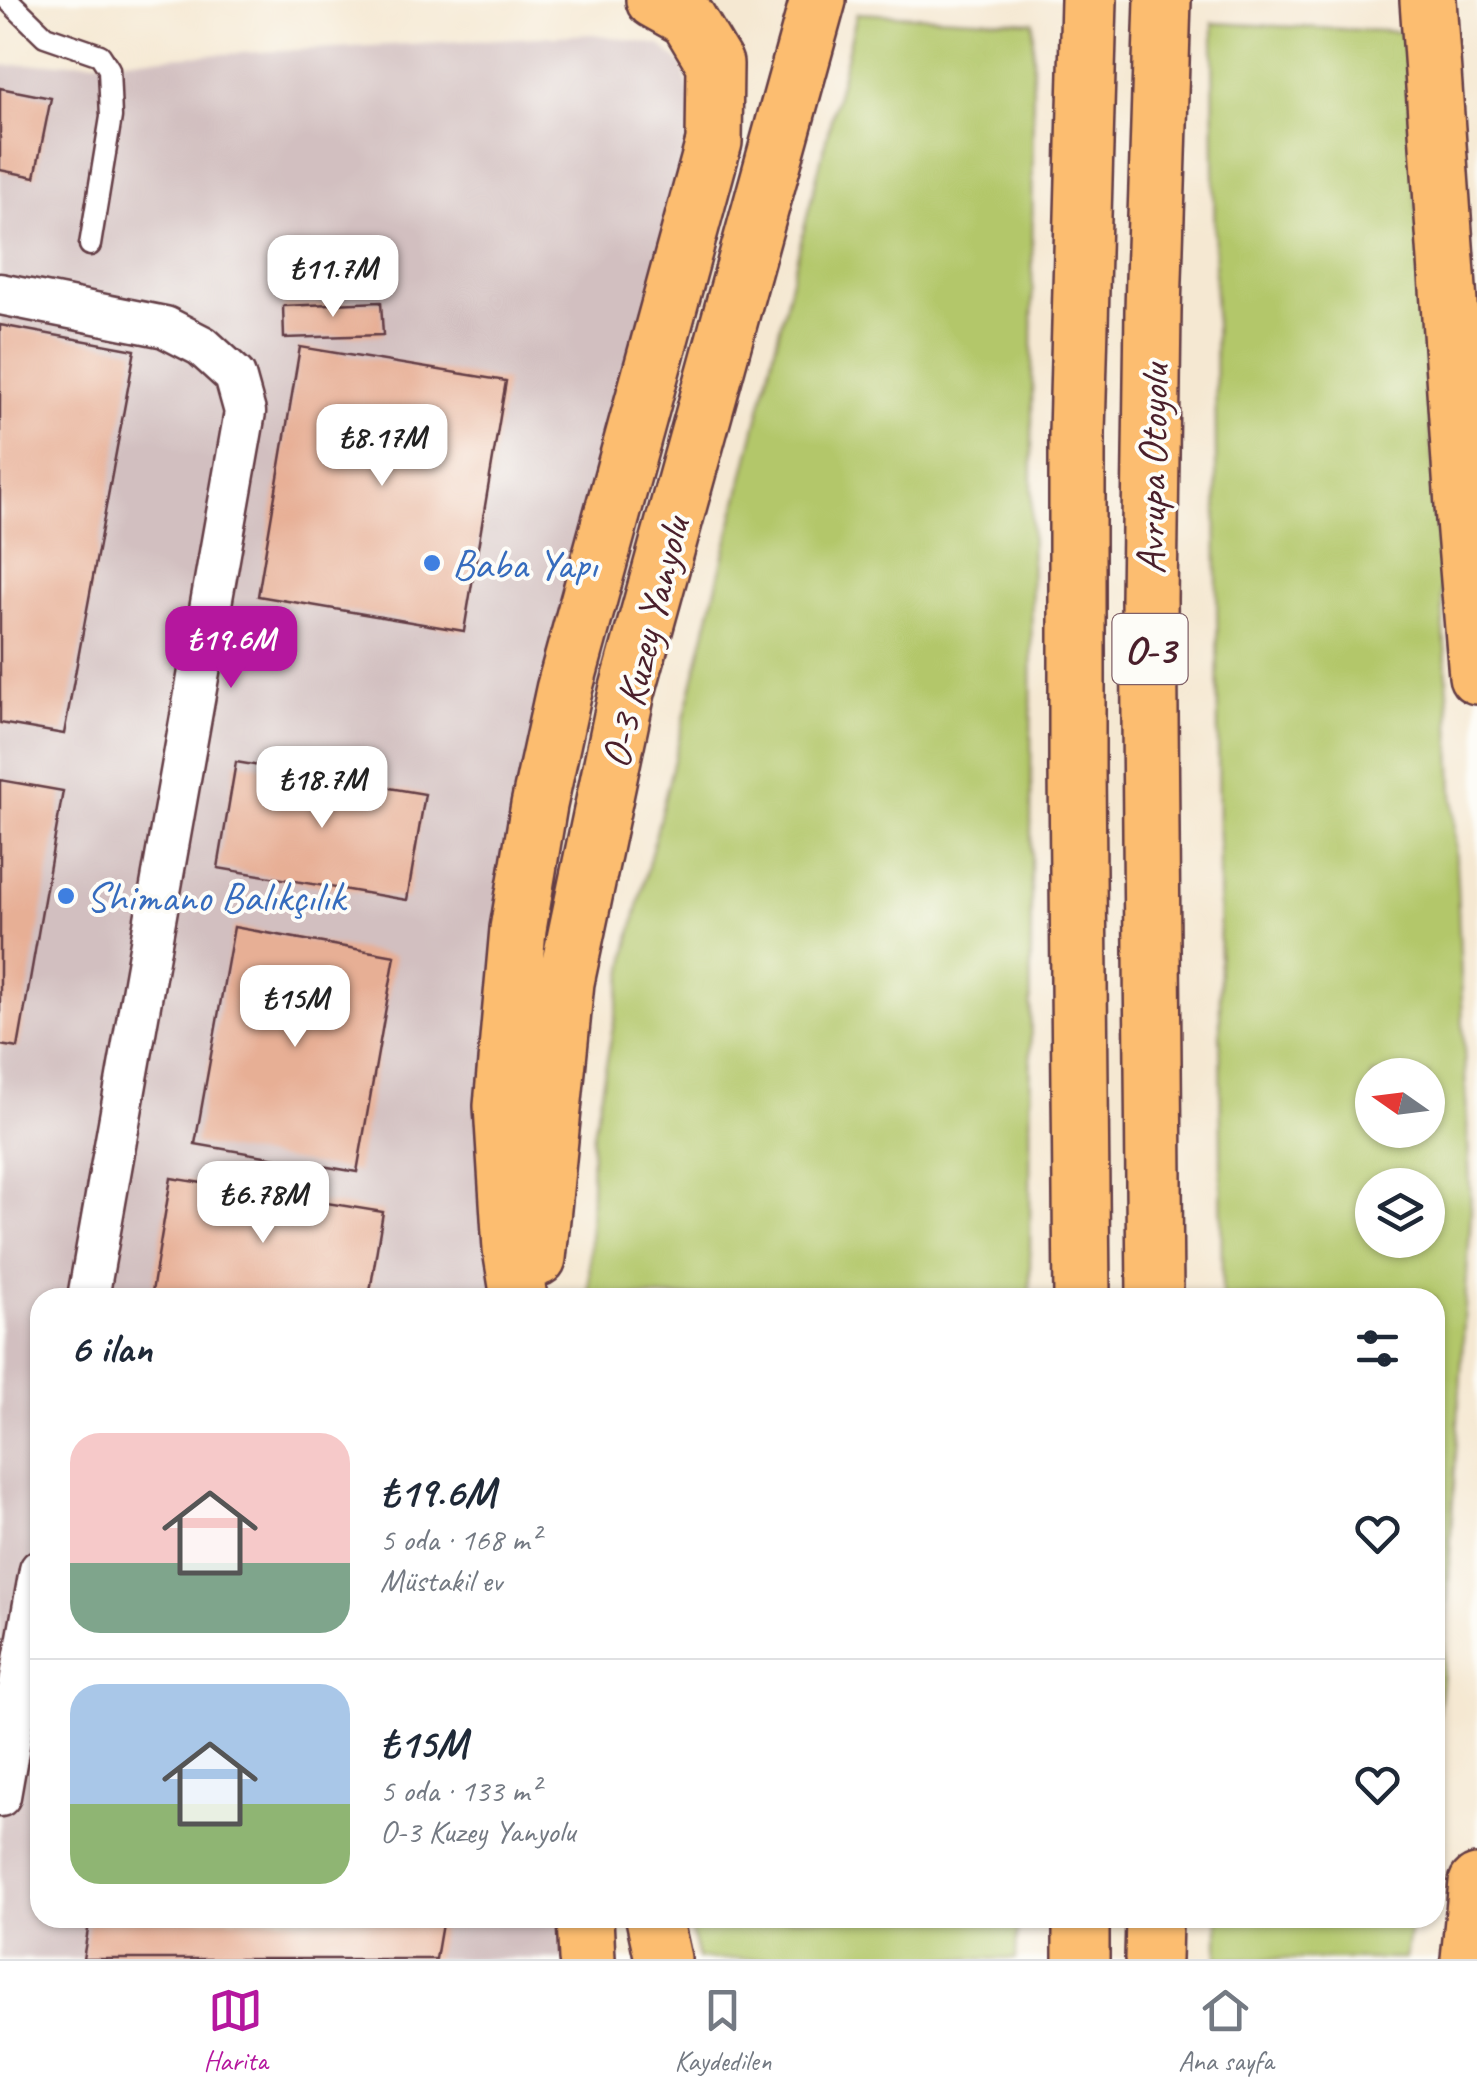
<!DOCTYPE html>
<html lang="tr">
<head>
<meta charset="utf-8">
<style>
	:root { --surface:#fff; --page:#f6f6f7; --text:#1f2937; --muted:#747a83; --line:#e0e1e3; --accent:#b5179e }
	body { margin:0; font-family:Caveat,sans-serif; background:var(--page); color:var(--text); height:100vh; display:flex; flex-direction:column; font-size:38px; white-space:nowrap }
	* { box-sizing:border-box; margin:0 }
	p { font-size:32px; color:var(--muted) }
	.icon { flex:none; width:55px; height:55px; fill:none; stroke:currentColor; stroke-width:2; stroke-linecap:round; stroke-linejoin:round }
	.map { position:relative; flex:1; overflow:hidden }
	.side { position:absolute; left:30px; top:1288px; width:1415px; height:640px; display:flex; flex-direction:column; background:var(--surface); border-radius:30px; box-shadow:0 2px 8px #0004 }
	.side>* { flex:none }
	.needle { width:65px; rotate:284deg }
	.fabs { position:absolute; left:1355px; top:1058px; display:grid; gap:20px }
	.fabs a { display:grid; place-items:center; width:90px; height:90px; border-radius:50%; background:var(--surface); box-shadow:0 2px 8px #0004; font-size:50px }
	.price { position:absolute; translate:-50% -85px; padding:0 22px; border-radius:20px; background:#fff; color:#222; font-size:32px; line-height:65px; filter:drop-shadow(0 2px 5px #0008) }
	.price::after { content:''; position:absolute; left:50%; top:60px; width:30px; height:22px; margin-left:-15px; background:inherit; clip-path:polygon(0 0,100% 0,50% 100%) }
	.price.on { background:var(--accent); color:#fff }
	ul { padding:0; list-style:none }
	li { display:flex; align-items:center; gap:30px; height:250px; padding:0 40px }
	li+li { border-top:2px solid var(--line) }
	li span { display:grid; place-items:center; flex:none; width:280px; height:200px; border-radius:30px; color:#555 }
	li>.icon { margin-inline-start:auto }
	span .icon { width:120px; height:120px; fill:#fffc; stroke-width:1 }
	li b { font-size:42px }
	h2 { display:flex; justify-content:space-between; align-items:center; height:120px; padding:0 40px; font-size:42px }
	.tab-bar { display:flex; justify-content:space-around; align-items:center; height:140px; border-top:2px solid var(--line); background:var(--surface); font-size:28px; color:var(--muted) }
	.tab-bar a { display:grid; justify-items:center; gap:5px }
	.tab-bar .on { color:var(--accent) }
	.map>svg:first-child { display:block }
</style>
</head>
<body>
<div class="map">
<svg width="1477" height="1959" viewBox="0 0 1477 1959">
	<rect width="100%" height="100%" fill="#fdfcf7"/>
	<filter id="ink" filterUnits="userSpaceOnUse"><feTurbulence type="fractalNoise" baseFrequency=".01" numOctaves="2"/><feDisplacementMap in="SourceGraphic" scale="20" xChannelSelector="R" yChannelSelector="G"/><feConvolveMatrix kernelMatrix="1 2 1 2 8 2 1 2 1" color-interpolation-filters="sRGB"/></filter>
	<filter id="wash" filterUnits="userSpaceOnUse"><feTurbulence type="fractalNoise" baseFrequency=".0048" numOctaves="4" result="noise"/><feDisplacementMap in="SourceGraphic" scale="40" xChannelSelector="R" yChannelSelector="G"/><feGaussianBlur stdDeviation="2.25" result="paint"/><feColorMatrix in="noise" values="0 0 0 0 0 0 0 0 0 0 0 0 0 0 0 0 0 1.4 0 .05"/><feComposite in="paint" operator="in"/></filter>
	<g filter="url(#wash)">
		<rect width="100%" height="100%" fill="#f5e8d2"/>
		<!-- industrial -->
		<path fill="#d2bfc0" d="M593,34L660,45L682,65L696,115L601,472L500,1297L40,1298V1918H561L563,1959H0V66Z"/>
		<!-- green -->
		<path fill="#b3c76b" stroke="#7e734b" stroke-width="2.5" fill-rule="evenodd" d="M857,13L1033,22L1030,1297H589L592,1139L629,943Z
			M1213,23L1405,32L1450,722L1471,1211L1442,1679L1435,1735V1298L1222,1297ZM1372,1075H1428V1130H1372ZM1372,1185H1428V1240H1372Z
			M688,1918H1018L1016,1959H698Z
			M1218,1918H1411L1405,1959H1218Z"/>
		<g id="blocks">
			<!-- building -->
			<path fill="#e7af95" d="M0,88L51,98L35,177L0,170Z
				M381,302L383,335L284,338L283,306Z
				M0,325L135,350L64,734L0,723Z
				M300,347L506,381L464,631L258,596Z
				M236,762L425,794L407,900L218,868Z
				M0,780L63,791L18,1048L0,1045Z
				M234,927L395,956L357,1172L195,1144Z
				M171,1178L383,1212L369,1298H151Z
				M90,1918H443L436,1959H83Z"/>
		</g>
	</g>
	<g filter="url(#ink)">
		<use href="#blocks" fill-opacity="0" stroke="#643d44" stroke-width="2.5"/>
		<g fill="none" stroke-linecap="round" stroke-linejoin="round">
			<defs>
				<path id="service" d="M8,0L45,36L100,55L109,69L111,117L90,245"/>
				<path id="minor" d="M0,294L165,327L202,346L235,376L245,412L88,1298
					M0,1796L40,1570"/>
				<path id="primary" d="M1428,0L1464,520L1477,676
					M538,1258L566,982L627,692L818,0
					M519,1298L511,1249L502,1106L518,929L539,805L564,690L714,142L715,64L688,19L654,0
					M585,1918L587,1959
					M654,1918L663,1959
					M1469,1959L1477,1883"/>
				<path id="motorway" d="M1082,1298L1077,769V433L1089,0
					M1155,1298L1149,599L1153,310L1163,0
					M1081,1959V1918
					M1153,1959L1154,1918"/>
			</defs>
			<!-- service casing -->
			<use href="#service" stroke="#643d44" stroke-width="25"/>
			<!-- minor casing -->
			<use href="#minor" stroke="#643d44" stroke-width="45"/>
			<!-- primary casing -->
			<use href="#primary" stroke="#643d44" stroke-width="60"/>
			<!-- motorway casing -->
			<use href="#motorway" stroke="#643d44" stroke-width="60"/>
			<!-- service -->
			<use href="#service" stroke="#fff" stroke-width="20"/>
			<!-- minor -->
			<use href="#minor" stroke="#fff" stroke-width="40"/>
			<!-- primary -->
			<use href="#primary" stroke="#fcbd6f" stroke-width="55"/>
			<!-- motorway -->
			<use href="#motorway" stroke="#fcbd6f" stroke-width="55"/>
		</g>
	</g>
	<!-- markers -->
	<g fill="#3f7fe0" stroke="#fdfcf7" stroke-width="4">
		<circle cx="432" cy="563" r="10"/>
		<circle cx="66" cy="896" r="10"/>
	</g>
	<g text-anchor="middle" stroke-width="8" stroke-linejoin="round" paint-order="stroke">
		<!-- shield labels -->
		<rect fill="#fdfcf7" stroke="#806168" stroke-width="2.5" x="1112.5" y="614" width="75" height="70" rx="8"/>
		<g font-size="40" font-weight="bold" fill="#4a1f2b">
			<text x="1150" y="663">O-3</text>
		</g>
		<!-- street labels -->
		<g font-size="42" fill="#4a1f2b" stroke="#fdfcf7">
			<text transform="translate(1151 469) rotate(-89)" y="15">Avrupa Otoyolu</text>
			<text transform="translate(644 642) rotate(-76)" y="15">O-3 Kuzey Yanyolu</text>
		</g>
		<!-- shop labels -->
		<g font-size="42" fill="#366cbe" stroke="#fdfcf7" text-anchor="start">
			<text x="452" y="578">Baba Yapı</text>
			<text x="86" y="911">Shimano Balıkçılık</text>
		</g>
	</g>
</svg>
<div class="fabs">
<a><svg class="needle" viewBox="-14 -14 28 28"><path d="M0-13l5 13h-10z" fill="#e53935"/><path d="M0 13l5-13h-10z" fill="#747a83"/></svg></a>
<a><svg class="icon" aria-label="layers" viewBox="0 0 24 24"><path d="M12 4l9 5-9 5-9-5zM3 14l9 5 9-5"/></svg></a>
</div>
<b class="price" style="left:333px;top:320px">₺11.7M</b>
<b class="price" style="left:382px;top:489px">₺8.17M</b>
<b class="price on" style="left:231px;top:691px">₺19.6M</b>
<b class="price" style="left:322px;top:831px">₺18.7M</b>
<b class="price" style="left:295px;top:1050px">₺15M</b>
<b class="price" style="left:263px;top:1246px">₺6.78M</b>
<section class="side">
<h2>6 ilan<svg class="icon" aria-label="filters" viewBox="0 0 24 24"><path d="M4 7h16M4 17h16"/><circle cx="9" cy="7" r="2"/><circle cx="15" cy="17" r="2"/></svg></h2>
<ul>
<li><span style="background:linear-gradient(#f6c9c9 65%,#7fa58c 0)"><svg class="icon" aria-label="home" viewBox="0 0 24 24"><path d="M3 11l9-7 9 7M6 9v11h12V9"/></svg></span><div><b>₺19.6M</b><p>5 oda · 168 m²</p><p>Müstakil ev</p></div><svg class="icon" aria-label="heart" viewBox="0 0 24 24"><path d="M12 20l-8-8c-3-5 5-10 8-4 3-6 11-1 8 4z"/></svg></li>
<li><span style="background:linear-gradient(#a9c7e8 60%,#8fb573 0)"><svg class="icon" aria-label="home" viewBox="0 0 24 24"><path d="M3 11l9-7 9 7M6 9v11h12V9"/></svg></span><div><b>₺15M</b><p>5 oda · 133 m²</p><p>O-3 Kuzey Yanyolu</p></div><svg class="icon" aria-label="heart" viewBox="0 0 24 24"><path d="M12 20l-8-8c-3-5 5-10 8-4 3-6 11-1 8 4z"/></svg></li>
</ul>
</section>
</div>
<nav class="tab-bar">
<a class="on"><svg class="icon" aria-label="map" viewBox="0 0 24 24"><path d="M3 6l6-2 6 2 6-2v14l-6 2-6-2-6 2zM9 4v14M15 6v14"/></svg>Harita</a>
<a><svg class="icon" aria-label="saved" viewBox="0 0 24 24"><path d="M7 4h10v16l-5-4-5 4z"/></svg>Kaydedilen</a>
<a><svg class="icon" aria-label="home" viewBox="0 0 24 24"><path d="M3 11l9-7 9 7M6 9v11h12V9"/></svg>Ana sayfa</a>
</nav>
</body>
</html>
